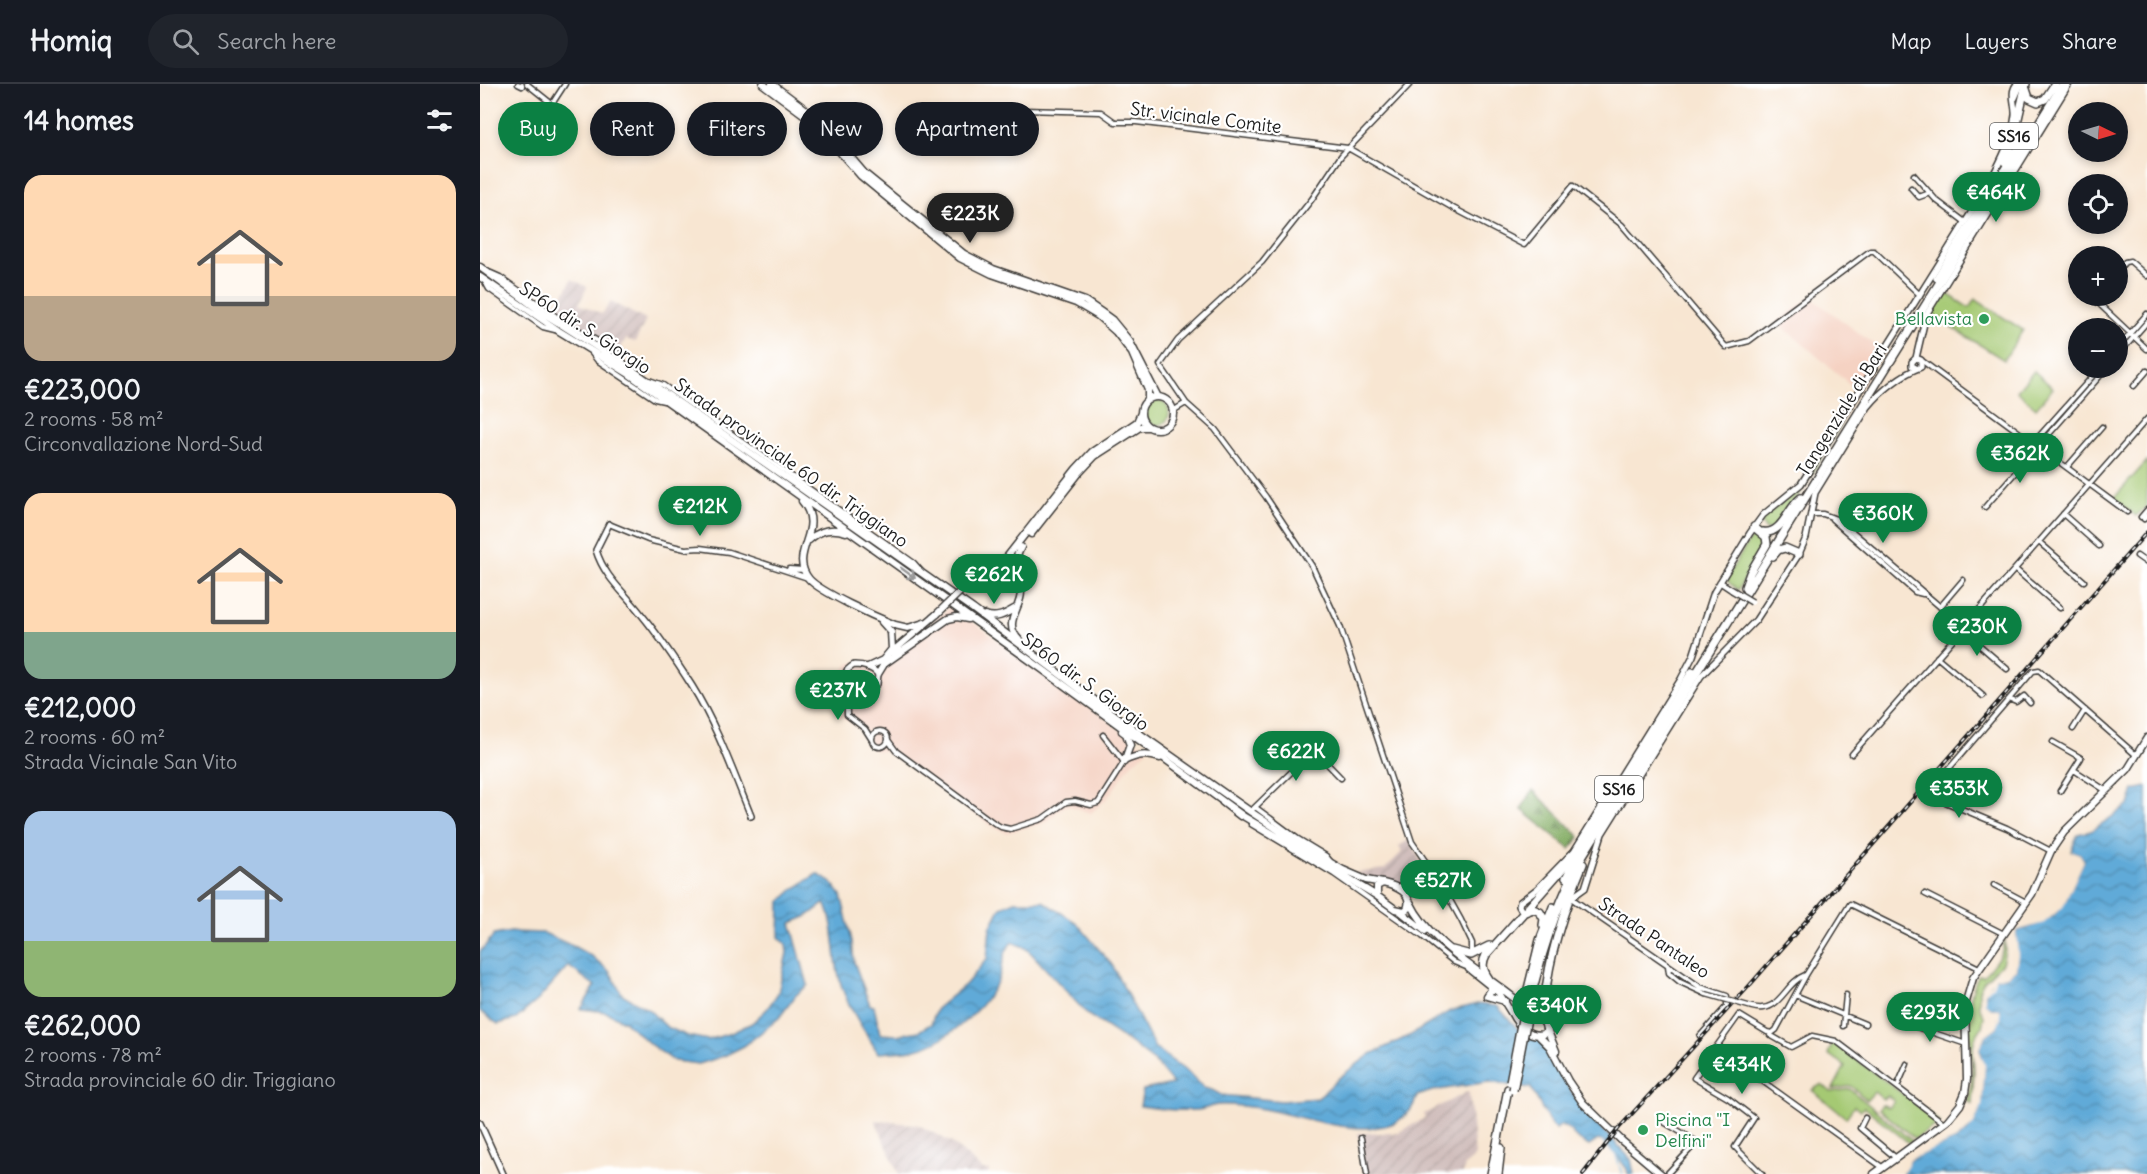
<!DOCTYPE html>
<html lang="en">
<head>
<meta charset="utf-8">
<style>
	:root { --surface:#171b24; --page:#20242c; --text:#f1f3f6; --muted:#9ea1a6; --line:#363941; --accent:#0b8043 }
	body { margin:0; font-family:Delius,sans-serif; background:var(--page); color:var(--text); height:100vh; display:flex; flex-direction:column; font-size:22px; white-space:nowrap }
	* { box-sizing:border-box; margin:0 }
	p { font-size:20px; color:var(--muted) }
	.icon { flex:none; width:33px; height:33px; fill:none; stroke:currentColor; stroke-width:2; stroke-linecap:round; stroke-linejoin:round }
	.map { position:relative; flex:1; overflow:hidden }
	.side { display:flex; flex-direction:column; background:var(--surface); width:480px }
	.side>* { flex:none }
	.banner { position:absolute; left:18px; top:18px; width:570px; height:54px; display:flex; gap:12px }
	.needle { width:39px; rotate:95deg }
	.buttons { position:absolute; left:1588px; top:18px; display:grid; gap:12px }
	.buttons a { display:grid; place-items:center; width:60px; height:60px; border-radius:50%; background:var(--surface); box-shadow:0 3px 9px #0003; font-size:30px }
	.price { position:absolute; translate:-50% -51px; padding:0 14px; border-radius:21px; background:var(--accent); color:#fff; font-size:20px; line-height:39px; filter:drop-shadow(0 2px 3px #0008) }
	.price::after { content:''; position:absolute; left:50%; top:36px; width:18px; height:14px; margin-left:-9px; background:inherit; clip-path:polygon(0 0,100% 0,50% 100%) }
	.price.selected { background:#222; color:#fff }
	ul { padding:0; list-style:none }
	li { display:grid; align-content:center; gap:12px; height:318px; padding:0 24px }
	li span { display:grid; place-items:center; height:186px; border-radius:18px; color:#555 }
	li>.icon { margin-inline-start:auto }
	span .icon { width:108px; height:108px; fill:#fffc; stroke-width:1 }
	li b { font-size:26px }
	h2 { display:flex; justify-content:space-between; align-items:center; height:72px; padding:0 24px; font-size:26px }
	.chip { padding:0 21px; border-radius:27px; background:var(--surface); box-shadow:0 3px 9px #0003; font-size:21px; line-height:54px }
	.chip.selected { background:var(--accent); color:#fff }
	header { display:flex; align-items:center; gap:36px; box-sizing:border-box; height:84px; padding:0 30px; background:var(--surface); border-bottom:2px solid var(--line) }
	header strong { font-size:28px }
	nav { display:flex; gap:33px; margin-inline-start:auto; font-size:21px }
	.search { width:420px; height:54px; background:var(--page); display:flex; align-items:center; gap:15px; box-sizing:border-box; padding:0 21px; border-radius:33px; color:var(--muted); font-size:22px }
	main { display:flex; flex:1; min-height:0 }
	.map>svg:first-child { display:block }
</style>
</head>
<body>
<header>
<strong>Homiq</strong>
<div class="search"><svg class="icon" aria-label="search" viewBox="0 0 24 24"><circle cx="10" cy="10" r="6"/><path d="M15 15l6 6"/></svg>Search here</div>
<nav><a>Map</a><a>Layers</a><a>Share</a></nav>
</header>
<main>
<section class="side">
<h2>14 homes<svg class="icon" aria-label="filters" viewBox="0 0 24 24"><path d="M4 7h16M4 17h16"/><circle cx="9" cy="7" r="2"/><circle cx="15" cy="17" r="2"/></svg></h2>
<ul>
<li><span style="background:linear-gradient(#ffd9b3 65%,#b9a48a 0)"><svg class="icon" aria-label="home" viewBox="0 0 24 24"><path d="M3 11l9-7 9 7M6 9v11h12V9"/></svg></span><div><b>€223,000</b><p>2 rooms · 58 m²</p><p>Circonvallazione Nord-Sud</p></div></li>
<li><span style="background:linear-gradient(#ffd9b3 75%,#7fa58c 0)"><svg class="icon" aria-label="home" viewBox="0 0 24 24"><path d="M3 11l9-7 9 7M6 9v11h12V9"/></svg></span><div><b>€212,000</b><p>2 rooms · 60 m²</p><p>Strada Vicinale San Vito</p></div></li>
<li><span style="background:linear-gradient(#a9c7e8 70%,#8fb573 0)"><svg class="icon" aria-label="home" viewBox="0 0 24 24"><path d="M3 11l9-7 9 7M6 9v11h12V9"/></svg></span><div><b>€262,000</b><p>2 rooms · 78 m²</p><p>Strada provinciale 60 dir. Triggiano</p></div></li>
</ul>
</section>
<div class="map">
<svg width="1667" height="1090" viewBox="0 0 1667 1090">
	<defs>
		<pattern id="industrial-furrows" width="10" height="10" patternUnits="userSpaceOnUse" patternTransform="scale(1.5)"><rect width="10" height="10" fill="#d1bfbd"/><path d="M-1 1l2-2M0 10L10 0M9 11l2-2" fill="none" stroke="#b3a4a2"/></pattern>
		<pattern id="forest-firs" width="22" height="20" patternUnits="userSpaceOnUse" patternTransform="scale(1.5)"><rect width="22" height="20" fill="#84ad65"/><path d="M5 1l3.5 6h-7zM16 11l3.5 6h-7z" fill="#6b8c52"/></pattern>
		<pattern id="water-waves" width="16" height="10" patternUnits="userSpaceOnUse" patternTransform="scale(1.5)"><rect width="16" height="10" fill="#61aad8"/><path d="M0 5q4-4 8 0t8 0" fill="none" stroke="#4f8aae"/></pattern>
	</defs>
	<rect width="100%" height="100%" fill="#fff"/>
	<filter id="ink" filterUnits="userSpaceOnUse"><feTurbulence type="fractalNoise" baseFrequency=".0167" numOctaves="2"/><feDisplacementMap in="SourceGraphic" scale="12" xChannelSelector="R" yChannelSelector="G"/><feConvolveMatrix kernelMatrix="1 2 1 2 8 2 1 2 1" color-interpolation-filters="sRGB"/></filter>
	<filter id="wash" filterUnits="userSpaceOnUse"><feTurbulence type="fractalNoise" baseFrequency=".008" numOctaves="4" result="noise"/><feDisplacementMap in="SourceGraphic" scale="24" xChannelSelector="R" yChannelSelector="G"/><feGaussianBlur stdDeviation="1.35" result="paint"/><feColorMatrix in="noise" values="0 0 0 0 0 0 0 0 0 0 0 0 0 0 0 0 0 1.4 0 .05"/><feComposite in="paint" operator="in"/></filter>
	<g filter="url(#wash)">
		<rect width="100%" height="100%" fill="#f8e6d2"/>
		<!-- built -->
		<path fill="#f5d2c2" d="M1330,213L1402,266L1378,307L1297,238Z
			M471,522L668,666L651,680L626,716L611,729L587,721L579,726L567,738L526,749L510,741L414,670L408,667H397L390,663L388,652L384,647L360,632L362,626L363,588L369,580L379,577L391,579L400,576L409,565L410,561L423,563Z"/>
		<!-- industrial -->
		<path fill="url(#industrial-furrows)" d="M92,195L107,203L99,220L122,230L131,218L166,236L155,258L146,255L138,267L74,228Z
			M929,756L945,784V787L929,798L919,801L893,795L874,789L905,785L922,768L919,762Z
			M987,1008L989,1009L995,1071L992,1076L985,1080L983,1090H885L878,1049H917L945,1034L944,1030Z
			M395,1036L439,1041L472,1059L503,1086H509L508,1090H419Z"/>
		<!-- green -->
		<path fill="#a5c973" stroke="#607248" stroke-width="1.5" d="M1463,207L1489,224L1495,215L1543,246L1524,276L1449,229Z
			M1554,287L1573,304L1556,324L1537,307Z
			M665 329a12 12 0 1 1 24 0a12 12 0 1 1-24 0Z
			M1362,339L1330,394L1296,444L1286,446L1281,439L1284,433L1318,405Z
			M1667,377V422L1656,432L1634,414Z
			M1276,449L1282,450L1286,456L1258,506L1248,498V491L1272,452Z
			M1525,855V867L1522,879L1504,897L1499,906V922L1504,932L1502,943L1495,954L1493,962L1494,988L1492,1020L1487,1017C1502,979 1476,931 1499,891L1503,892C1508,887 1521,872 1523,864C1523,861 1523,858 1525,855Z
			M1353,958L1460,1038L1435,1055L1399,1025L1402,1020L1409,1024L1414,1017L1408,1012L1403,1015L1394,1008L1387,1016L1371,1002L1353,1005L1365,982L1348,970Z
			M1342,1000L1351,1008L1370,1005L1432,1057L1429,1059L1384,1023L1380,1027L1374,1022L1366,1034L1332,1006Z"/>
		<!-- forest -->
		<path fill="url(#forest-firs)" stroke="#506440" stroke-width="1.5" d="M1053,706L1100,753L1090,765L1041,725Z"/>
		<!-- water -->
		<path fill="url(#water-waves)" stroke="#3e637a" stroke-width="1.5" d="M1667,703V1090H1422C1434,1051 1498,1078 1503,1006C1504,987 1506,983 1499,965L1505,952L1517,943L1520,925H1512L1504,919L1505,909L1516,893L1527,892L1536,885V847C1587,835 1582,819 1604,777L1600,770L1591,767L1598,750L1611,747L1649,721L1654,706Z
			M337,790L351,798L361,811L372,857L374,878L390,921L394,922L400,950L417,951L439,947L451,940L457,924L486,900L507,875L510,844L521,823L535,817H563L597,839L632,881L675,964L710,990L724,1004L732,1006L741,1011L802,1017L838,1014L860,993L891,970L931,951L970,927L997,920L1017,922L1037,944L1047,951L1058,955L1065,961L1080,991L1107,1029L1151,1075L1154,1090H1148L1147,1085L1126,1058L1118,1056L1109,1062L1096,1054L1089,1045L1081,1041L1076,1045L1072,1043L1051,1004L1008,998L952,1007L937,1012C919,1075 812,1026 770,1023C759,1022 748,1020 738,1021C730,1022 723,1026 715,1026C697,1027 679,1025 660,1022L663,1006L693,1000L674,977L648,957L608,931L552,870L544,863L532,858C521,870 524,886 516,900C500,929 463,961 431,966C420,968 409,968 398,969C384,945 365,920 359,893C353,868 356,842 345,819L326,833L311,839L328,901L316,911L299,934L264,962L244,972L219,980L194,977L171,961L144,937L126,928L101,925L115,902L88,882L58,916L36,935L18,940L0,927V868L14,851L31,848L64,849L95,863L113,873L130,888L142,910L169,926L187,943L208,952L228,956L251,949L272,939L287,925L298,909L307,869L306,860L299,853L300,818L314,805Z"/>
		<!-- pier -->
		<path fill="#f8e6d2" d="M1592,767L1600,770L1604,777L1583,823L1564,839L1536,847L1538,871L1536,885L1527,892L1516,893L1513,902L1505,909V919L1512,925H1520L1521,934L1517,943L1505,952L1499,965L1505,981L1502,1022L1493,1042L1475,1056L1431,1075L1422,1090H1419L1423,1080L1429,1072L1474,1054L1491,1040L1499,1021L1502,981L1496,964L1503,950L1515,941L1518,934V928H1510L1502,920V908L1511,900L1514,890L1526,889L1533,883L1534,845L1562,836L1580,822L1600,777L1598,772L1591,770Z"/>
		<g fill="none" stroke-linecap="round" stroke-linejoin="round">
			<!-- stream -->
			<path stroke="#61aad8" stroke-width="1.5" d="M1122,1057L1136,1071L1142,1090"/>
		</g>
	</g>
	<g filter="url(#ink)">
		<g fill="none" stroke-linecap="round" stroke-linejoin="round">
			<defs>
				<path id="minor" d="M38,0L42,2V0
					M47,0L72,20L85,0
					M930,0L861,72L832,115L782,178L698,256L680,281L706,319L735,345L786,413L832,482L860,542L932,758L961,800L981,836L992,859V869
					M493,50L535,48L538,46L541,28L543,26L621,28L635,38H656L868,64L973,124L1044,161L1093,102L1142,141L1246,263L1269,257L1390,167H1394L1440,211
					M1434,91L1456,116L1485,138
					M1431,104L1439,113L1450,109
					M1638,186L1645,178L1650,177L1667,192
					M11,189L20,193L81,236L137,268L145,280
					M4,196L9,205L63,243L75,246
					M1616,212V217L1667,265
					M1638,263L1667,230
					M111,268L117,276L175,315L184,317
					M1638,271L1667,238
					M1441,276L1647,428
					M169,296L183,301L434,479L441,487
					M1654,302L1667,287
					M693,330L696,325L706,319
					M1553,359L1620,284
					M1587,383L1622,343
					M1505,423L1627,284
					M1331,430H1343L1359,436L1472,533L1482,546L1527,585
					M1583,430L1619,462
					M1661,433L1667,426
					M1352,435L1435,508L1443,510
					M1664,435L1667,432
					M129,440L168,456L205,465L220,464L249,468L328,494
					M1559,458L1604,497
					M1657,472L1667,479
					M309,485L324,486
					M1535,485L1580,524
					M1460,523L1483,496
					M1457,573L1503,612
					M366,596L367,631L385,645L392,656
					M1529,615L1553,587L1559,586L1656,671
					M1550,619L1544,612L1536,618L1529,615L1448,709L1451,712L1527,744L1571,767
					M1593,645L1605,626
					M392 655a8 8 0 1 1 16 0a8 8 0 1 1-16 0Z
					M408,656L416,667L514,739L521,743L530,745L562,735L586,718L595,717L611,721L618,719L644,678L623,651
					M1573,658L1601,674L1580,707
					M1372,670L1667,335
					M1594,686L1625,706
					M1466,687L1502,706
					M742,719L760,733
					M775,723L818,755L846,772L850,777
					M771,727L834,666L861,694
					M771,740L854,790L942,852L974,878L986,883
					M1514,801L1546,818
					M917,803L932,799
					M1445,810L1524,850
					M928,811L933,799L947,790L948,783
					M1091,814L1220,903L1247,912V922L1220,952
					M1188,882L1189,889L1200,898L1226,910
					M1315,911L1385,940
					M1272,923C1300,931 1304,899 1325,891
					M1422,938L1486,960
					M1363,942L1366,911
					M1290,951L1311,963L1332,952L1356,957L1417,1003
					M1427,980L1417,1003L1464,1039
					M1267,986L1402,1083
					M1385,1034L1380,1044L1416,1074
					M1184,1038L1217,1058L1187,1090
					M881,1054L887,1090
					M1282,1090L1255,1063L1274,1034L1248,1014L1214,994L1259,931L1287,948L1292,949L1296,946L1326,891L1370,820L1499,884"/>
				<path id="tertiary" d="M1535,14L1541,0
					M1436,284L1432,282V278L1436,274L1446,231L1589,0
					M129,440L116,466C124,493 145,509 161,530C179,552 196,577 212,602C237,642 253,688 271,732
					M1240,498L1252,506
					M374,581C383,581 392,583 398,590L397,600C381,613 350,594 374,581Z
					M1091,814L1105,804L1122,750L1221,592L1276,536L1319,470L1326,454L1335,409L1388,323C1401,307 1422,290 1441,283V276L1436,274
					M1043,829L1039,822L1040,818L1057,805L1094,767L1201,595L1213,572L1234,508L1270,449L1283,431L1321,400L1506,105C1518,82 1532,58 1535,31C1536,21 1529,8 1537,0
					M0,1039L23,1090"/>
				<path id="secondary" d="M283,0L334,38L381,92L480,174L512,190L596,219L618,232L636,248L652,269L668,306V316
					M292,0L337,34L384,89L484,170L513,185L605,217L621,228L632,236L650,258L678,313
					M0,183L63,229L145,281L493,525L660,650L771,728L821,761L863,786L886,796L903,799
					M0,193L79,247L149,290L562,585L763,732L897,812
					M661 329a16 16 0 1 1 32 0a16 16 0 1 1-32 0Z
					M322,417C347,446 307,468 329,495C340,508 396,533 415,541L428,544L447,538
					M551,450L599,389L615,372L660,343H669
					M329,456C340,446 351,443 366,448
					M502,488L527,473L596,385L612,368L657,338L661,329
					M538,499L534,478L541,463
					M486,502C491,498 497,491 503,487C519,478 540,490 541,508C541,525 522,539 539,556
					M505,531C516,535 524,531 534,525
					M412,568L457,530
					M404,580L468,535L477,533L488,535
					M388,583L403,576L412,565L411,548L402,538
					M398,590L406,577
					M642,647L646,650L650,661L644,678
					M644,677C657,671 666,669 680,674
					M903,799C916,802 934,809 927,825L924,827L915,825L897,812V802Z
					M930,818C952,864 1009,891 1046,924
					M920,827L945,847
					M989,885L1019,909L1032,930
					M1010,902L1011,906L1007,912L1025,917
					M1042,923C1053,926 1063,934 1067,945L1064,950C1050,954 1038,942 1032,930L1036,924Z
					M1067,945L1076,967
					M1058,951L1070,963L1088,997L1103,1019L1142,1057L1181,1090
					M1394,1090L1467,1037L1480,1021L1485,1009L1487,995L1485,921L1493,894L1552,810L1571,767L1584,748L1648,685L1667,654"/>
				<path id="trunk" d="M1546,5L1549,14L1558,18L1565,15L1575,0
					M1525,78L1534,52L1546,0
					M1457,194L1543,56
					M1283,448C1302,451 1307,425 1321,414
					M1293,472L1298,466L1305,464L1319,470
					M1265,503L1270,489L1287,460L1286,453L1274,443
					M1086,794L1107,754L1212,588
					M1045,828L1053,825L1060,828L1064,835L1063,841
					M972,866L991,871L1009,862
					M1009,895C1003,887 1001,880 1006,871L1095,771
					M1047,909L1060,856L1073,823
					M1052,909C1064,860 1079,815 1103,771L1583,0
					M1054,928L1060,924L1065,916
					M1066,943C1066,934 1064,924 1065,915C1069,871 1086,820 1103,780
					M1011,1090L1028,1005
					M1018,1090L1021,1064"/>
			</defs>
			<!-- minor casing -->
			<use href="#minor" stroke="#3d3a37" stroke-width="7"/>
			<!-- tertiary casing -->
			<use href="#tertiary" stroke="#3d3a37" stroke-width="8"/>
			<!-- secondary casing -->
			<use href="#secondary" stroke="#3d3a37" stroke-width="9"/>
			<!-- trunk casing -->
			<use href="#trunk" stroke="#3d3a37" stroke-width="10"/>
			<!-- minor -->
			<use href="#minor" stroke="#fff" stroke-width="4"/>
			<!-- tertiary -->
			<use href="#tertiary" stroke="#fff" stroke-width="5"/>
			<!-- secondary -->
			<use href="#secondary" stroke="#fff" stroke-width="6"/>
			<!-- trunk -->
			<use href="#trunk" stroke="#fff" stroke-width="7"/>
			<defs>
				<path id="rail" d="M1103,1090L1139,1044L1269,902L1667,448"/>
			</defs>
			<!-- rail casing -->
			<use href="#rail" stroke="#1c1c1c" stroke-width="4"/>
			<!-- rail -->
			<use href="#rail" stroke="#fff" stroke-width="1.5" stroke-dasharray="4.5" stroke-linecap="butt"/>
			<defs>
				<path id="minor-bridge" d="M1226,910L1272,923"/>
				<path id="tertiary-bridge" d="M1252,506L1272,518"/>
				<path id="secondary-bridge" d="M457,530L486,502"/>
				<path id="trunk-bridge" d="M1030,998L1047,909
					M1033,1006L1052,909"/>
			</defs>
			<!-- minor-bridge casing -->
			<use href="#minor-bridge" stroke="#3d3a37" stroke-width="7" stroke-linecap="butt"/>
			<!-- tertiary-bridge casing -->
			<use href="#tertiary-bridge" stroke="#3d3a37" stroke-width="8" stroke-linecap="butt"/>
			<!-- secondary-bridge casing -->
			<use href="#secondary-bridge" stroke="#3d3a37" stroke-width="9" stroke-linecap="butt"/>
			<!-- trunk-bridge casing -->
			<use href="#trunk-bridge" stroke="#3d3a37" stroke-width="10" stroke-linecap="butt"/>
			<!-- minor-bridge -->
			<use href="#minor-bridge" stroke="#fff" stroke-width="4"/>
			<!-- tertiary-bridge -->
			<use href="#tertiary-bridge" stroke="#fff" stroke-width="5"/>
			<!-- secondary-bridge -->
			<use href="#secondary-bridge" stroke="#fff" stroke-width="6"/>
			<!-- trunk-bridge -->
			<use href="#trunk-bridge" stroke="#fff" stroke-width="7"/>
		</g>
		<!-- one-way arrows -->
		<defs><path id="oneway-shaft" d="M-6 0H5M1.5-3L5.5 0L1.5 3" fill="none" stroke-width="1.6" stroke-linecap="round" stroke-linejoin="round" transform="scale(1.5)"/></defs>
		<use stroke="#999" href="#oneway-shaft" transform="translate(428 489) rotate(36)"/>
	</g>
	<!-- markers -->
	<g fill="#2e9e5b" stroke="#fff" stroke-width="2">
		<circle cx="1504" cy="235" r="6"/>
		<circle cx="1163" cy="1046" r="6"/>
	</g>
	<g text-anchor="middle" stroke-width="4.5" stroke-linejoin="round" paint-order="stroke">
		<!-- shield labels -->
		<g fill="#fff" stroke="#606060" stroke-width="1.5">
			<rect x="1510" y="39" width="48" height="26" rx="4.5"/>
			<rect x="1115" y="692" width="48" height="26" rx="4.5"/>
		</g>
		<g font-size="16" font-weight="bold" fill="#1c1c1c">
			<text x="1534" y="58">SS16</text>
			<text x="1139" y="711">SS16</text>
		</g>
		<!-- street labels -->
		<g font-size="18" fill="#1c1c1c" stroke="#fff">
			<text transform="translate(726 34) rotate(7)" y="6">Str. vicinale Comite</text>
			<text transform="translate(105 244) rotate(33)" y="6">SP60 dir. S. Giorgio</text>
			<text transform="translate(1362 326) rotate(-58)" y="6">Tangenziale di Bari</text>
			<text transform="translate(311 379) rotate(35)" y="6">Strada provinciale 60 dir. Triggiano</text>
			<text transform="translate(605 598) rotate(36)" y="6">SP60 dir. S. Giorgio</text>
			<text transform="translate(1174 854) rotate(34)" y="6">Strada Pantaleo</text>
		</g>
		<!-- leisure labels -->
		<g font-size="18" fill="#27864d" stroke="#fff" text-anchor="end">
			<text x="1492" y="241">Bellavista</text>
			<text x="1175" y="1042" text-anchor="start">Piscina "I<tspan x="1175" dy="21">Delfini"</tspan></text>
		</g>
	</g>
</svg>
<div class="buttons">
<a><svg class="needle" viewBox="-14 -14 28 28"><path d="M0-13l5 13h-10z" fill="#e53935"/><path d="M0 13l5-13h-10z" fill="#9ea1a6"/></svg></a>
<a><svg class="icon" aria-label="locate" viewBox="0 0 24 24"><circle cx="12" cy="12" r="6"/><path d="M12 2v4M12 18v4M2 12h4M18 12h4"/></svg></a>
<a>+</a>
<a>−</a>
</div>
<b class="price" style="left:1516px;top:139px">€464K</b>
<b class="price selected" style="left:490px;top:160px">€223K</b>
<b class="price" style="left:1540px;top:400px">€362K</b>
<b class="price" style="left:220px;top:453px">€212K</b>
<b class="price" style="left:1403px;top:460px">€360K</b>
<b class="price" style="left:514px;top:521px">€262K</b>
<b class="price" style="left:1497px;top:573px">€230K</b>
<b class="price" style="left:358px;top:637px">€237K</b>
<b class="price" style="left:816px;top:698px">€622K</b>
<b class="price" style="left:1479px;top:735px">€353K</b>
<b class="price" style="left:963px;top:827px">€527K</b>
<b class="price" style="left:1077px;top:952px">€340K</b>
<b class="price" style="left:1450px;top:959px">€293K</b>
<b class="price" style="left:1262px;top:1011px">€434K</b>
<div class="banner">
<a class="chip selected">Buy</a>
<a class="chip">Rent</a>
<a class="chip">Filters</a>
<a class="chip">New</a>
<a class="chip">Apartment</a>
</div>
</div>
</main>
</body>
</html>
